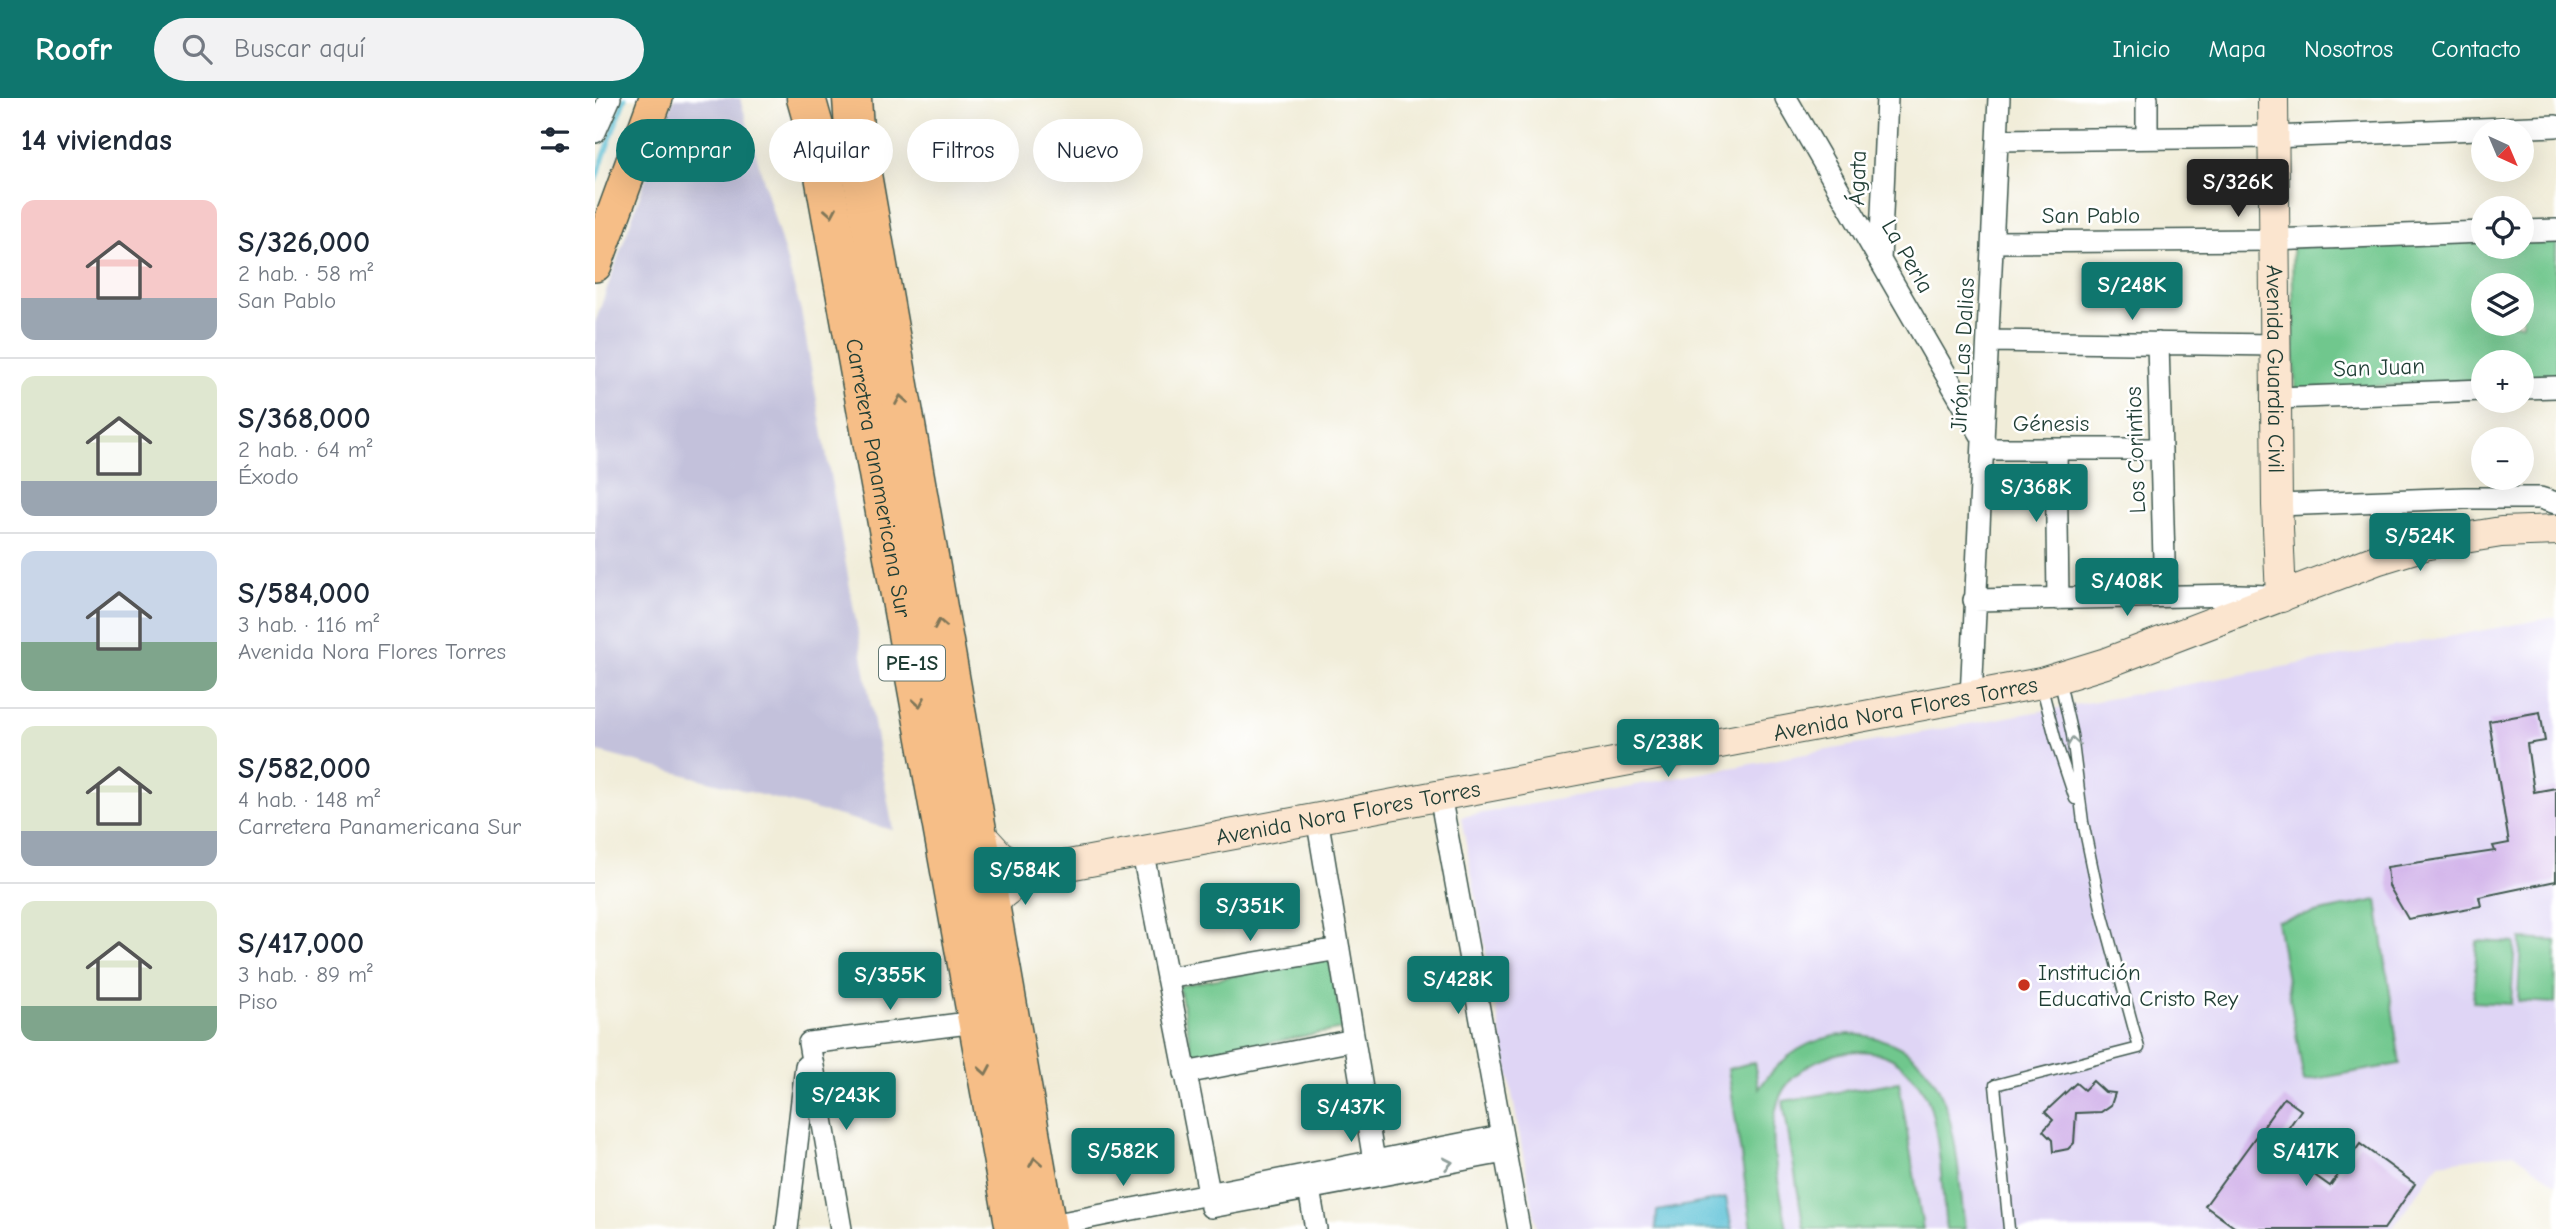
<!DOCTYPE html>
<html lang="es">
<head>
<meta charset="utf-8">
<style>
	:root { --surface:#fff; --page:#f2f2f3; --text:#1f2937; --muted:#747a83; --line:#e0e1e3; --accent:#0f766e }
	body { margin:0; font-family:"Comic Neue",sans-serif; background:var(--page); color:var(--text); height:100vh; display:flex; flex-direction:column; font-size:26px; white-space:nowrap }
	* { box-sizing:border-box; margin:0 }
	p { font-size:23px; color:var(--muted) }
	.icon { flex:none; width:38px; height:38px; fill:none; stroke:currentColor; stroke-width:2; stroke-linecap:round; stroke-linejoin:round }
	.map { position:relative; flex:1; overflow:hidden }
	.drawer { display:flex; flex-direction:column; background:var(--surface); width:595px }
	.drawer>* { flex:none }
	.top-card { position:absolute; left:21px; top:21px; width:665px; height:63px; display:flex; gap:14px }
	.needle { width:46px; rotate:136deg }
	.buttons { position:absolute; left:1876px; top:21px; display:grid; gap:14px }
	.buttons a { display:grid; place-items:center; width:63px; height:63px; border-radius:50%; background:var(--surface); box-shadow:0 7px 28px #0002; font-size:35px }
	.price { position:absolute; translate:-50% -60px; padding:0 16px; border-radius:7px; background:var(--accent); color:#fff; font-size:23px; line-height:46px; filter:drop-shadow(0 2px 4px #0008) }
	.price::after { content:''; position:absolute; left:50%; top:42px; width:21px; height:16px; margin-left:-10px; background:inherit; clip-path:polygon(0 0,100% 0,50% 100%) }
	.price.active { background:#222; color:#fff }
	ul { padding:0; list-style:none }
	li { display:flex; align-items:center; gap:21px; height:175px; padding:0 21px }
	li+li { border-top:2px solid var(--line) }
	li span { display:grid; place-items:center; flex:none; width:196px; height:140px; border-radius:14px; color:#555 }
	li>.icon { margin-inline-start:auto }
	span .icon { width:84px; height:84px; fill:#fffc; stroke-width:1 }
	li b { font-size:30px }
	h2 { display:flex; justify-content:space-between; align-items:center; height:84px; padding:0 21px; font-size:30px }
	.pill { padding:0 24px; border-radius:32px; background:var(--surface); box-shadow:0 7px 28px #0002; font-size:24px; line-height:63px }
	.pill.active { background:var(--accent); color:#fff }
	header { display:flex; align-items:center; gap:42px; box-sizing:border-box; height:98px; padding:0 35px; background:var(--accent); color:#fff }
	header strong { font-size:33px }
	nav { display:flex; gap:38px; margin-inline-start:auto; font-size:24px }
	.search { width:490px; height:63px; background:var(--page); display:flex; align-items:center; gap:18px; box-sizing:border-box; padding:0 24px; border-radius:38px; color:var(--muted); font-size:26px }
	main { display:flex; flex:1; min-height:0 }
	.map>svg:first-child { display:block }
</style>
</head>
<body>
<header>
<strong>Roofr</strong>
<div class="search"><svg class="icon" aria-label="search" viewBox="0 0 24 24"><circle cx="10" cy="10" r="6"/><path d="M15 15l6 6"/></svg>Buscar aquí</div>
<nav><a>Inicio</a><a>Mapa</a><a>Nosotros</a><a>Contacto</a></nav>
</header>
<main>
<section class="drawer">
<h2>14 viviendas<svg class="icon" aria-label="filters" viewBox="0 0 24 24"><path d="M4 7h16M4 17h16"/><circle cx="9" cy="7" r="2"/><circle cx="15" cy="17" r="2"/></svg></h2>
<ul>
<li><span style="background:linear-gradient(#f6c9c9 70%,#9aa5b1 0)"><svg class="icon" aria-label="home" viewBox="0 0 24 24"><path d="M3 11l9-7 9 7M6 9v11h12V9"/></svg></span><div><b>S/326,000</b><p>2 hab. · 58 m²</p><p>San Pablo</p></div></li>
<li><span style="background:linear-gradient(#dfe7d0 75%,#9aa5b1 0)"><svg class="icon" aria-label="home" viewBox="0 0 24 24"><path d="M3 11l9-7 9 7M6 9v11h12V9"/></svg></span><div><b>S/368,000</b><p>2 hab. · 64 m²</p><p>Éxodo</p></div></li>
<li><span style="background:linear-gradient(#c9d6e8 65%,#7fa58c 0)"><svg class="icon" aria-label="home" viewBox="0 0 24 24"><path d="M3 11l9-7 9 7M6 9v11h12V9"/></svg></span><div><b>S/584,000</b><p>3 hab. · 116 m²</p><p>Avenida Nora Flores Torres</p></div></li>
<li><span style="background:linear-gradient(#dfe7d0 75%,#9aa5b1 0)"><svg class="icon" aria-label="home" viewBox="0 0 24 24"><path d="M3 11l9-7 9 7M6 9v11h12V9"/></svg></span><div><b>S/582,000</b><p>4 hab. · 148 m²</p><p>Carretera Panamericana Sur</p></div></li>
<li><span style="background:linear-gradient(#dfe7d0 75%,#7fa58c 0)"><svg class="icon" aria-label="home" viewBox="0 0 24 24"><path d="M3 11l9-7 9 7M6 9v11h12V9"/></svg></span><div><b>S/417,000</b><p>3 hab. · 89 m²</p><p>Piso</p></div></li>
</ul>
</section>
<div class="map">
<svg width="1961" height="1131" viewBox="0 0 1961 1131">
	<rect width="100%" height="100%" fill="#fff"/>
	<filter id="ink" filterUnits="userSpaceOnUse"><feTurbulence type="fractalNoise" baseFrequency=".0143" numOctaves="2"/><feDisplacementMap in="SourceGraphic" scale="14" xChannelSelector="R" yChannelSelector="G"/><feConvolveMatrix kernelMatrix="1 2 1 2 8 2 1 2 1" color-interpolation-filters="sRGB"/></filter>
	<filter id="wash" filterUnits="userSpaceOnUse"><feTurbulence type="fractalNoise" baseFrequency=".00686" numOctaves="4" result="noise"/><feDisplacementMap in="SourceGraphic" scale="28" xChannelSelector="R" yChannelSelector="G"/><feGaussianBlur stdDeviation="1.57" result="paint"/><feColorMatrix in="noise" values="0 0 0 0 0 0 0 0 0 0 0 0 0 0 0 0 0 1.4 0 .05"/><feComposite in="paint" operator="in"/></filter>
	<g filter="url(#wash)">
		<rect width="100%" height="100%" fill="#f1edd9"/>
		<!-- built -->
		<path fill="#dfd5f5" d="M1961,519V1086L1919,1055L1844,1065L1797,1131H942L866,719Z"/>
		<!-- industrial -->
		<path fill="#c3c1db" d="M79,0H145L206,213L298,732L0,653V225Z"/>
		<!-- green -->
		<path fill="#70c78d" stroke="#488260" stroke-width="2" fill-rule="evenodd" d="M1961,140V282L1927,283V264H1888V284L1700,291L1697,149L1888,142V149H1927V141ZM1888,187H1927V226H1888Z
			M1782,802L1805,966L1709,983L1682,823Z
			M1926,841L1961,843L1960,905L1923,903Z
			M1882,843L1920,845L1916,906L1878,904Z
			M734,860L748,931L598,959L584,888Z
			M1255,936C1365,943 1359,1048 1370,1131H1351C1347,1098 1345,1021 1329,994C1321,980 1306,964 1291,958C1253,943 1196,964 1183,1004C1171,1043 1186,1091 1192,1131H1157L1133,971L1159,964L1164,991C1186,957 1215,939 1255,936Z
			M1304,984L1328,1131H1209L1188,1003Z"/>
		<!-- water -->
		<path fill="#58c0d5" stroke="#3c7e84" stroke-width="2" d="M1131,1100L1137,1131H1061L1062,1113Z"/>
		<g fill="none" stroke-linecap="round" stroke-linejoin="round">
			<!-- stream -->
			<path stroke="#58c0d5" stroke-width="5" d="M0,83L30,0"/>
		</g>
		<g id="blocks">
			<!-- building -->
			<path fill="#d2b3ea" d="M1945,614L1950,643L1932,646L1939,694L1961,690V783L1884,799L1886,808L1813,821L1794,788L1792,769L1900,753L1898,748L1914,745L1894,623Z
				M1498,983L1510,994L1520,995L1516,1007L1506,1014L1481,1015L1479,1045L1473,1051L1458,1054L1457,1042L1448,1033L1458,1022L1450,1014L1481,985L1489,992Z
				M1689,1000L1706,1012L1680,1049L1735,1088L1765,1046L1820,1086L1789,1131H1642L1610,1108Z"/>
		</g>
	</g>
	<g filter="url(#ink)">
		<use href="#blocks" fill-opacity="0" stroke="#3e574d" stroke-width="2"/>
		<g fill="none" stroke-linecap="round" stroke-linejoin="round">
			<defs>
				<path id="lane" d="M1446,586L1462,647L1480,701
					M1414,1131L1400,987L1544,950L1506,810L1488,724L1477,637L1464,580"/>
				<path id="street" d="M1191,0L1389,342
					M0,34L15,0
					M1552,39V0
					M1402,42L1678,39L1961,28
					M1927,133L1961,132
					M1398,144L1679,142L1888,134
					M1285,162L1292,0
					M1393,243L1680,247
					M1563,245L1570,498
					M1927,290L1961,289
					M1681,300L1888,292
					M1389,351H1566
					M1461,351L1463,501
					M1682,407L1870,400H1945L1961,405
					M1379,502L1644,497L1674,498
					M1376,600L1404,0
					M845,697L924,1131
					M722,719L779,1063
					M547,751L614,1094
					M572,880L744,851
					M214,945L246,1131
					M214,945L381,924
					M590,975L759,942
					M714,1091L721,1131
					M616,1109L909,1054
					M452,1128L906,1038
					M192,1131L211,968"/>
				<g id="secondary">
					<path id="s1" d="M1678,0L1682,407L1686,499"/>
					<path d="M381,732L405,758L436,774"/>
					<path id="s2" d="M394,810L407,796L436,774L1446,585L1511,565L1781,462L1833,446L1906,434L1961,432"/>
				</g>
				<path id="primary" d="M0,167L61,0"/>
				<g id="highway">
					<path id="s3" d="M211,0L222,39L420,1131"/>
					<path d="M257,0L259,31L452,1131"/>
				</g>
			</defs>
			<!-- lane casing -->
			<use href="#lane" stroke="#3e574d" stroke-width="13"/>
			<!-- street casing -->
			<use href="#street" stroke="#3e574d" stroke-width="24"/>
			<!-- secondary casing -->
			<use href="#secondary" stroke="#3e574d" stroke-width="32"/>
			<!-- primary casing -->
			<use href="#primary" stroke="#3e574d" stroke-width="36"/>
			<!-- highway casing -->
			<use href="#highway" stroke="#3e574d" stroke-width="41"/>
			<!-- lane -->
			<use href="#lane" stroke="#fff" stroke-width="10"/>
			<!-- street -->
			<use href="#street" stroke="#fff" stroke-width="21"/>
			<!-- secondary -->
			<use href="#secondary" stroke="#fbe5cf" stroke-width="30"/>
			<!-- primary -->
			<use href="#primary" stroke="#f6be87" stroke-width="33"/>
			<!-- highway -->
			<use href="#highway" stroke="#f6be87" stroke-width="38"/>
		</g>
		<!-- one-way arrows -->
		<defs><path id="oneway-chevron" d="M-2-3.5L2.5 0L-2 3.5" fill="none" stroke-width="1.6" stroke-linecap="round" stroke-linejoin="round" transform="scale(1.75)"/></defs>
		<g stroke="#807759">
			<use href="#oneway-chevron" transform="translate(236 114) rotate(80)"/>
			<use href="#oneway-chevron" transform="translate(306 302) rotate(-100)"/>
			<use href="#oneway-chevron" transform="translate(345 526) rotate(-100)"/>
			<use href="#oneway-chevron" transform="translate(324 604) rotate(80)"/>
			<use href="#oneway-chevron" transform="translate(390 972) rotate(80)"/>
			<use href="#oneway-chevron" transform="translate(440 1064) rotate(-100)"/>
		</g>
		<g stroke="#8f9e9a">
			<use href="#oneway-chevron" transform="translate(1478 644) rotate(-98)"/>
			<use href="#oneway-chevron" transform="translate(853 1065) rotate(-11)"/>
		</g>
	</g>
	<!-- markers -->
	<circle fill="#c8321e" stroke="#fff" stroke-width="2.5" cx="1429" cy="887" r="7"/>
	<g text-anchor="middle" stroke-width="5" stroke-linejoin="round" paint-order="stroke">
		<!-- shield labels -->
		<rect fill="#fff" stroke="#627771" stroke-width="2" x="284" y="547.5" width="66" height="35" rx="5"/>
		<g font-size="21" font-weight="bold" fill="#1f3d34">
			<text x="317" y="572">PE-1S</text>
		</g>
		<!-- street labels -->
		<g font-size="23" fill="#1f3d34" stroke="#fff">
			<text transform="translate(1262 80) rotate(-88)" y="8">Ágata</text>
			<text x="1496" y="125">San Pablo</text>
			<text transform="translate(1313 158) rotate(60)" y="8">La Perla</text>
			<text transform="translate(1367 257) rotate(-87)" y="8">Jirón Las Dalias</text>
			<text transform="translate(1784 269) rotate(-2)" y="8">San Juan</text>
			<text dy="8" stroke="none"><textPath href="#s1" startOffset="271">Avenida Guardia Civil</textPath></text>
			<text x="1456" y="333">Génesis</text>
			<text transform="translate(1540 352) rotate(-92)" y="8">Los Corintios</text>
			<text dy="8" stroke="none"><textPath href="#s3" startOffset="387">Carretera Panamericana Sur</textPath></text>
			<text dy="8" stroke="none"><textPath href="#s2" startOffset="945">Avenida Nora Flores Torres</textPath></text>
			<text dy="8" stroke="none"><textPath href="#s2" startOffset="378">Avenida Nora Flores Torres</textPath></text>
		</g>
		<!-- poi labels -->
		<g font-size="23" fill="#1f3d34" stroke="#fff" text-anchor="start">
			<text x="1443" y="882">Institución<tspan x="1443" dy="26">Educativa Cristo Rey</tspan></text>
		</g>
	</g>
</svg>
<div class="buttons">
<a><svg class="needle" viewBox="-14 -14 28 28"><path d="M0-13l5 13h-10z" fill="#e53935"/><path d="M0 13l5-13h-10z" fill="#747a83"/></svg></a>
<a><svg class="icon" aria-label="locate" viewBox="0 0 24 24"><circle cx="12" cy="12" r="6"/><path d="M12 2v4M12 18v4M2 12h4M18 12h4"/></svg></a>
<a><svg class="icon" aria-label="layers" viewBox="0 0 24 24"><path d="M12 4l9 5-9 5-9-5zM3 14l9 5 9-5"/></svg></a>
<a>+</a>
<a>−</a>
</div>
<b class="price active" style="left:1643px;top:121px">S/326K</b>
<b class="price" style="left:1537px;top:224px">S/248K</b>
<b class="price" style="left:1441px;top:426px">S/368K</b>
<b class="price" style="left:1825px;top:475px">S/524K</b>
<b class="price" style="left:1532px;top:520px">S/408K</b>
<b class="price" style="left:1073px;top:681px">S/238K</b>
<b class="price" style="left:430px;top:809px">S/584K</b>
<b class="price" style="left:655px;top:845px">S/351K</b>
<b class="price" style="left:295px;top:914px">S/355K</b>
<b class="price" style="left:863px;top:918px">S/428K</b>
<b class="price" style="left:251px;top:1034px">S/243K</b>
<b class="price" style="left:756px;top:1046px">S/437K</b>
<b class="price" style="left:528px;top:1090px">S/582K</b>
<b class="price" style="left:1711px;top:1090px">S/417K</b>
<div class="top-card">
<a class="pill active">Comprar</a>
<a class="pill">Alquilar</a>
<a class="pill">Filtros</a>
<a class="pill">Nuevo</a>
</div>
</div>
</main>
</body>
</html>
